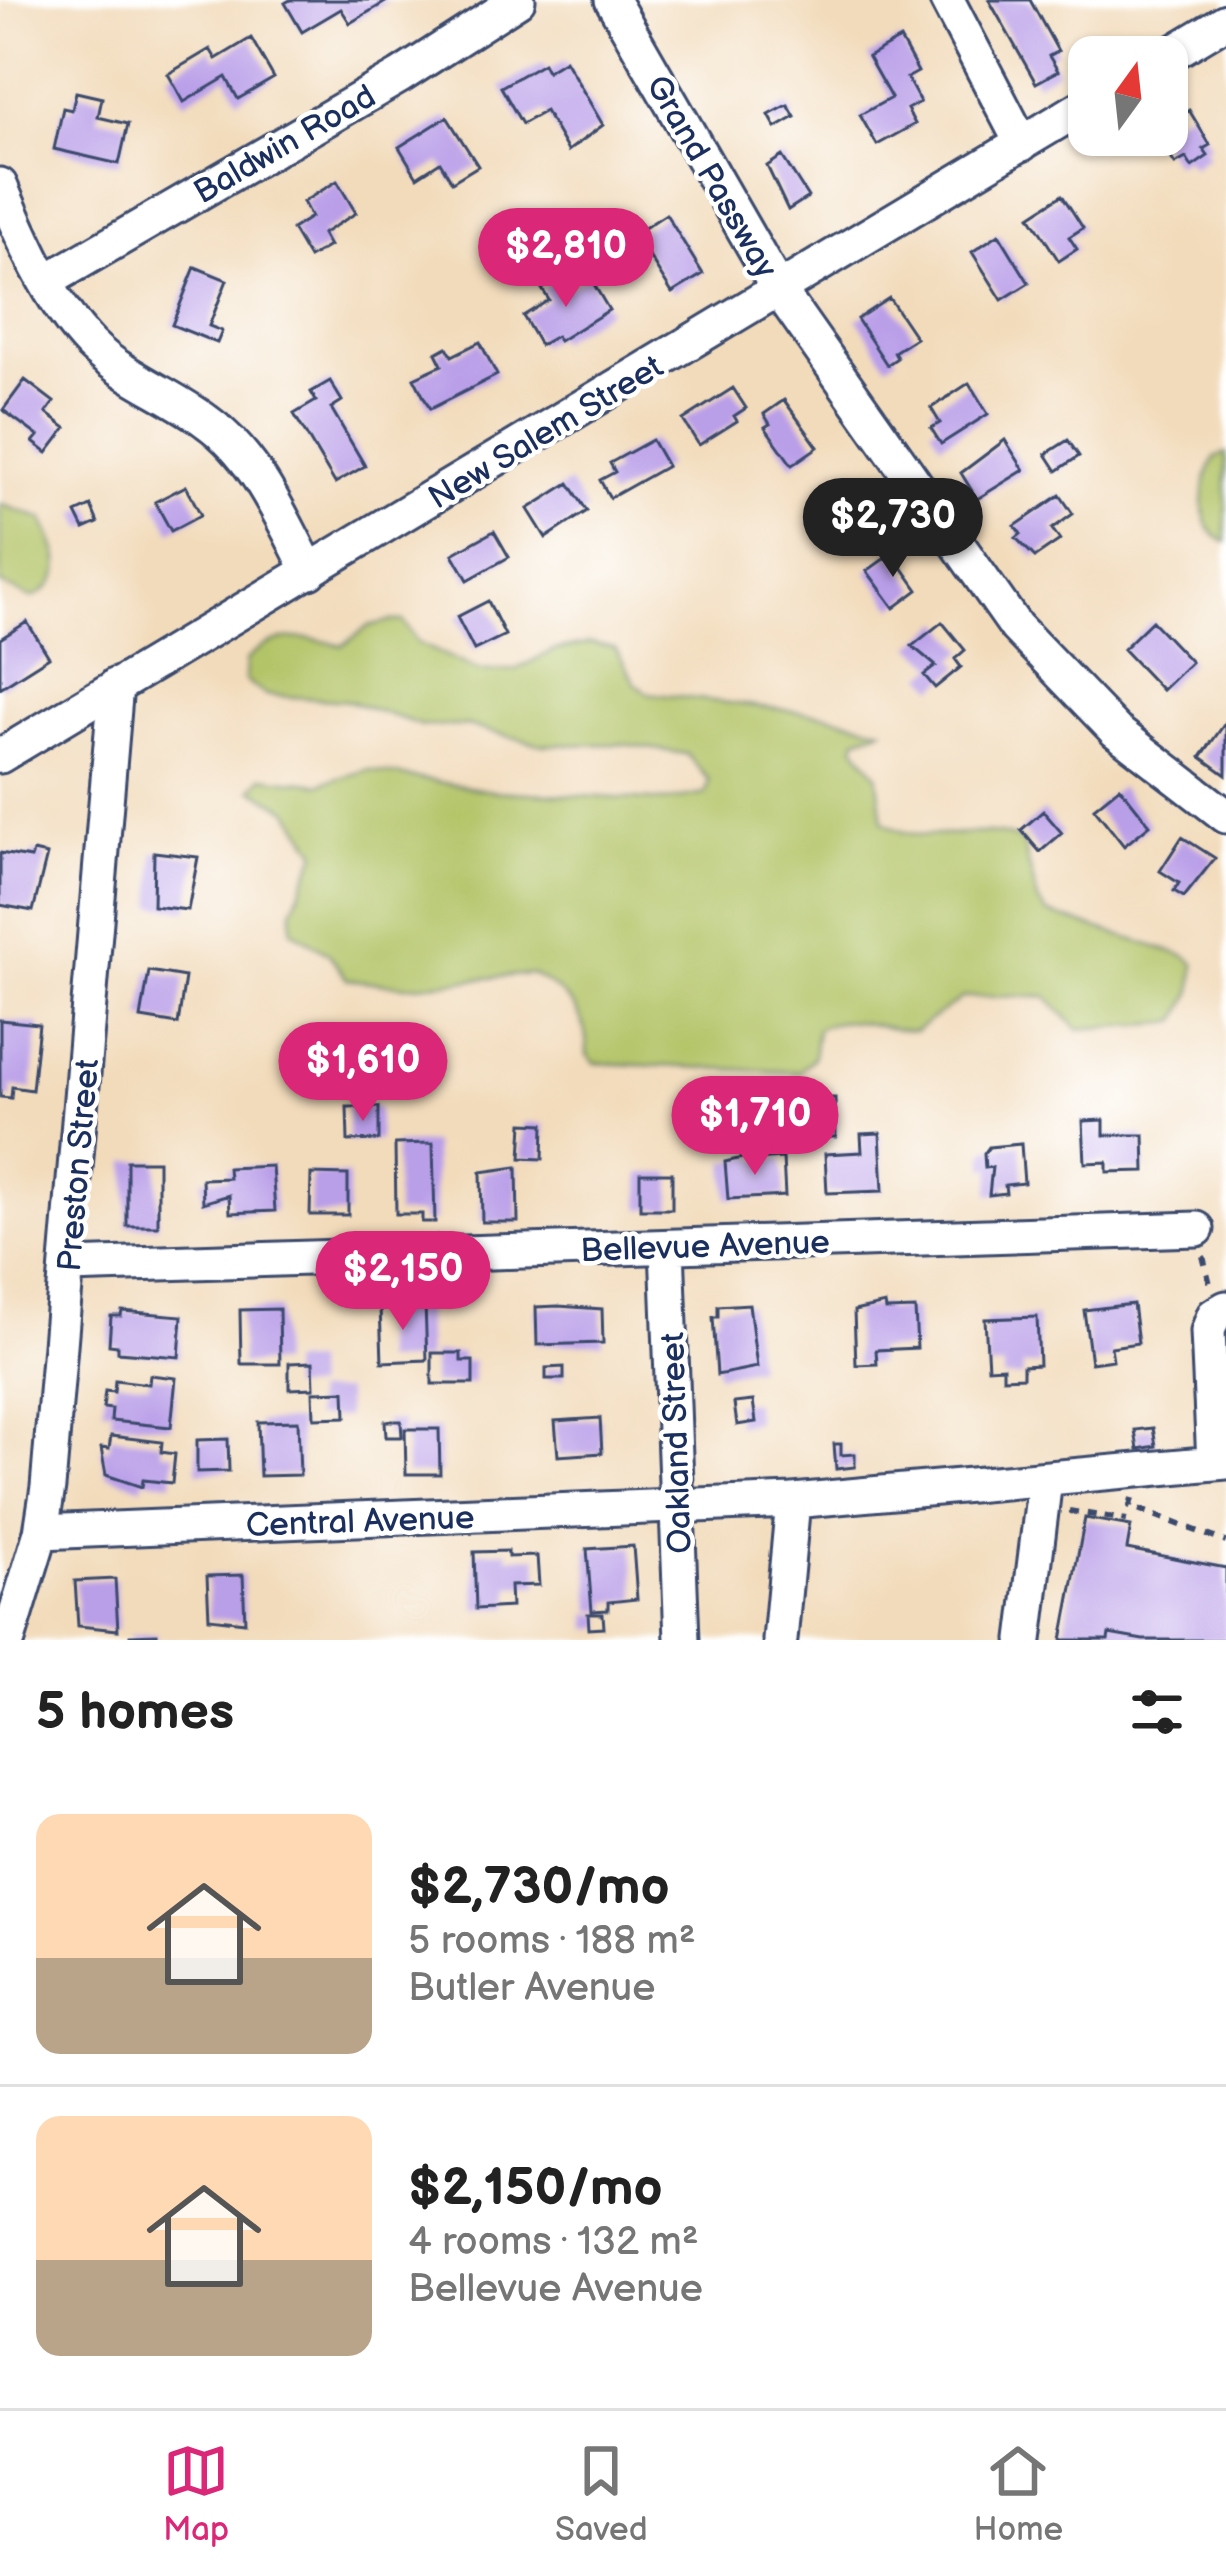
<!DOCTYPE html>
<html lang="en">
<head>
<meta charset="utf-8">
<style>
	:root { --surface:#fff; --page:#f6f6f6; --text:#222; --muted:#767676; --line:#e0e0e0; --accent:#db2777 }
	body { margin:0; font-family:"Balsamiq Sans",sans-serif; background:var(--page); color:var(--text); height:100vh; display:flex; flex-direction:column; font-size:45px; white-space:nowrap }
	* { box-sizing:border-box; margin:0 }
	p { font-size:39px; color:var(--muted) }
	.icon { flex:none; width:66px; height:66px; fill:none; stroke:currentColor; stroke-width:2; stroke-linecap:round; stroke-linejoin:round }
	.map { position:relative; height:1640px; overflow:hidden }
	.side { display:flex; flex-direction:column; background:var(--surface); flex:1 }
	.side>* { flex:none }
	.needle { width:78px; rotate:15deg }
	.fabs { position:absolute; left:1068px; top:36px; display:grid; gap:24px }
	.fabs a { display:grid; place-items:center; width:120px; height:120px; border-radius:24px; background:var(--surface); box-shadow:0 3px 9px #0004; font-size:60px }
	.price { position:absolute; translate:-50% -102px; padding:0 27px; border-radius:42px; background:var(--accent); color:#fff; font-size:39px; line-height:78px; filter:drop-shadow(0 3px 6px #0008) }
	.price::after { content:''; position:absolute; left:50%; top:72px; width:36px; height:27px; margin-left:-18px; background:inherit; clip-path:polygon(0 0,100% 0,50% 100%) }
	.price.current { background:#222; color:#fff }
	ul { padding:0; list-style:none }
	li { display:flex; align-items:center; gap:36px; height:300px; padding:0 36px }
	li+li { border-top:3px solid var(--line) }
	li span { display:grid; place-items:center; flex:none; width:336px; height:240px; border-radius:24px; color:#555 }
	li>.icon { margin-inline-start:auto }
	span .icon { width:144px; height:144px; fill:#fffc; stroke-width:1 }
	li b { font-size:51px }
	h2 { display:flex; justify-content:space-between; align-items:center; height:144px; padding:0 36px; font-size:51px }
	.tabs { display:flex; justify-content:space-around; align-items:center; height:168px; border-top:3px solid var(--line); background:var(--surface); font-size:33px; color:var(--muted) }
	.tabs a { display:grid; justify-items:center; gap:6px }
	.tabs .current { color:var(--accent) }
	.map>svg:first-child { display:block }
</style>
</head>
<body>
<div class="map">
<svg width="1226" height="1640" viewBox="0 0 1226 1640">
	<rect width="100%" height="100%" fill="#fff"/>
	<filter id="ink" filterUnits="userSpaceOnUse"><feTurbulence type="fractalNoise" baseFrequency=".00833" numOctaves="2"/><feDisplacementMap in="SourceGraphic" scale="24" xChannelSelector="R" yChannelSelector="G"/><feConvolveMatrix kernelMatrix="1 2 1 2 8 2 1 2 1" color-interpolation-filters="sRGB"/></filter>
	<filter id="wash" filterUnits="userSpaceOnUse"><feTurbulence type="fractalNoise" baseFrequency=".004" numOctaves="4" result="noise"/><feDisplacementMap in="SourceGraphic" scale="48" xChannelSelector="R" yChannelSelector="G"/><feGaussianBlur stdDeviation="2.7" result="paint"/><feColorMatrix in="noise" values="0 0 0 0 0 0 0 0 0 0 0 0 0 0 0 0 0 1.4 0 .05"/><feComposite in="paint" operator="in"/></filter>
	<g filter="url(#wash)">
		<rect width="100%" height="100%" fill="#f2dbbb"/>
		<!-- green -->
		<path fill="#b3c467" stroke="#677a62" stroke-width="3" d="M1226,453V542C1195,530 1200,482 1215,458Z
			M0,504L43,519C58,554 73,578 32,598L0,584Z
			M390,621H403L418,643L480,671L515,670L552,651L591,643L615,648L636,684L647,693L828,715L883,729L857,738L855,746L877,774L883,821C923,853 980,818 1023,842L1038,901L1047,913L1186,956L1195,964L1193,991L1178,1020L1168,1023L1078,1029L1046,996L963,997L915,1031C882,1031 847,1011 817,1029L813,1058L799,1072L595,1063L587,1055C588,1013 567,993 531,974L406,986L347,979L329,954L292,930V910L317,853L289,810L252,789L262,777L319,784L367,770L492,791L666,801L706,794L709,780L686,754L623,744L543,745L469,726H423L349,701L265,695L245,680L246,661C272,632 307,635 342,646L369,626Z"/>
		<g id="blocks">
			<!-- building -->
			<path fill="#b99ee8" d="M290,0H389L350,23L341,9L302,32L285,3Z
				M989,0H1030L1058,51L1049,56L1058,71L1036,83Z
				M251,38L274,78L238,99L226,77L184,102L168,74L210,49L216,59Z
				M900,39L918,72L907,78L920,102L907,109L915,124L877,145L860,115L891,98L868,57Z
				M565,60L603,125L568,151L545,111L522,124L501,87L543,63L547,71Z
				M76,92L102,98L98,117L128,124L119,164L54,149L63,108L72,110Z
				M788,105L795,117L776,128L769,115Z
				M1189,110L1210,145L1203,149L1208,156L1192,167L1186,158L1175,164L1156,135H1167V124Z
				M447,117L478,166L452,182L440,162L417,177L399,147Z
				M782,156L808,197L788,210L767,166Z
				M337,181L356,213L322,234L329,246L309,258L292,229L311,217L303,202Z
				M1062,195L1083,228L1069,237L1077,249L1059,261L1030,216Z
				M666,214L703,274L672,293L635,234Z
				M999,234L1029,283L1002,300L972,252Z
				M195,267L227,280L209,326L222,331L217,343L172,325Z
				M589,276L609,310L559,341L556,336L540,345L523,316L549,300L542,289L559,279L565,290Z
				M889,298L916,338L894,352L897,358L887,365L857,319Z
				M480,342L497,375L430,409L414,378L442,365L436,353L447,347L452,356Z
				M25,380L54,402L46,413L66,428L47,453L33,442L38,436L3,410Z
				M330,381L342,401L331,408L365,466L335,483L294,414L316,401L311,392Z
				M969,383L988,414L941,444L931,428L940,423L931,408Z
				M733,388L746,408L734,416L737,421L699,445L683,420Z
				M784,400L818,447L792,465L765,427L770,424L764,414Z
				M652,440L667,466L610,498L600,480L615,472L610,463Z
				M1005,440L1024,470L977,499L961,473Z
				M1068,440L1079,456L1057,471L1046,454Z
				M840,481L867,520L843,536L817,497Z
				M569,483L587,511L546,538L528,509Z
				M186,486L201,515L171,531L155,502Z
				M1060,495L1073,514L1052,529L1060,540L1035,557L1016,538L1021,534L1015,526Z
				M91,506L98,523L84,529L76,513Z
				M494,531L509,557L468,580L453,554Z
				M892,553L918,590L894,608L867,571Z
				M488,601L505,635L474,650L457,617Z
				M1152,621L1191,662L1162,690L1123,649Z
				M27,622L49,657L0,688V639Z
				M942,622L965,650L955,659L961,667L935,688L924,675L936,666L912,646Z
				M1226,722V775L1201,757Z
				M1120,787L1150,825L1124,846L1094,808Z
				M1043,811L1062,833L1040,852L1021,830Z
				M1182,837L1215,858L1184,897L1174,891L1179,883L1160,871Z
				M33,852L47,855L33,911L0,905V853L31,858Z
				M154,852L198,857L188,910L153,906Z
				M149,971L185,977L178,1024L141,1018Z
				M0,1020L39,1024L32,1090L12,1087L11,1098L0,1097Z
				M804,1098H835L836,1137H805Z
				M347,1107H379V1140L348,1141Z
				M1104,1120V1135H1144L1145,1171L1107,1172V1162L1085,1163L1083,1121Z
				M523,1123L544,1124L543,1159L521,1158Z
				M880,1133L883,1191L827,1193L825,1154L862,1152L861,1134Z
				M433,1143L435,1222H422V1214H396L395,1144Z
				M1021,1144L1024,1183L1005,1185L1006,1193L989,1195L992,1167L985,1168L984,1154L989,1147Z
				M755,1155L756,1160L783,1158L785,1196L728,1199L725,1162Z
				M127,1161H158V1226H127Z
				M272,1166L275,1211L230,1213L229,1195L203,1203L202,1179L229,1178L228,1168Z
				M517,1167L518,1222H482L481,1172Z
				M640,1173H672V1209H640Z
				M311,1174L348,1175V1215H310Z
				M749,1304L757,1367L717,1375L713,1317H718V1306Z
				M885,1304L886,1310L915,1309L917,1348L876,1350L877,1364L856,1365L854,1311Z
				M1133,1304L1138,1343L1111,1347L1113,1360L1091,1363L1084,1310Z
				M425,1305L427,1360L382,1362L380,1306Z
				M558,1306L602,1309L603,1343L537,1345L536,1307Z
				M279,1309L280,1364H241L240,1310Z
				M122,1311L182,1316L179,1357L118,1352V1346L109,1345L111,1316H121Z
				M1037,1317L1039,1365L1023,1366V1377L1003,1378V1367L988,1368L985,1319Z
				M432,1353H461V1361H473V1384H432Z
				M313,1362L314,1388L289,1389V1363Z
				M564,1367V1379H546V1368Z
				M150,1375L176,1378L171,1427L111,1421L112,1409L103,1408L105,1391L114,1392L115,1380L149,1384Z
				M345,1391L346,1417L314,1418L313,1392Z
				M753,1401L756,1422L737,1425L734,1403Z
				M600,1418L602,1453L558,1456L555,1421Z
				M298,1421L300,1475L260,1476L258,1422Z
				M385,1421H401L402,1437H386Z
				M1153,1428L1156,1446L1138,1449L1135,1430Z
				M405,1429H439L440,1474H406Z
				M111,1436L162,1442L161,1452L175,1454L172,1483L143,1480L142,1487L106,1475L101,1448L109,1449Z
				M228,1439L229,1471L197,1472V1440Z
				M834,1444H841V1455L855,1454V1467L836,1469Z
				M1085,1518L1131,1526L1127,1549L1226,1568V1640H1143L1109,1634L1108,1640H1062Z
				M633,1546L637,1599L608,1602V1610L592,1611L587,1549Z
				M508,1551V1557L537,1556L539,1585L510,1586L511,1607L476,1609L474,1552Z
				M243,1575L245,1622L209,1618L207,1576Z
				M115,1579L118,1630L78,1626L75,1581Z
				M588,1614H603L604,1628L589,1629Z
				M157,1634V1640H130V1635Z"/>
		</g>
	</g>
	<g filter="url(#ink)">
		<use href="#blocks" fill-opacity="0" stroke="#3b496c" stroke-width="3"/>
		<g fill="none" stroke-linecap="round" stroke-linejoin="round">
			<defs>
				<path id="minor" d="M612,0L778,289L1016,627L1116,731L1226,816
					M947,0L1022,144
					M1166,57L1226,21
					M0,185C22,238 50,303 91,345C123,377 170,394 206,421C257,457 282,519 310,572
					M47,281L400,76L518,0
					M0,756L1089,103
					M667,1247L682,1640
					M69,1266L1197,1229
					M1214,1463L1208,1331L1214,1315L1226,1308
					M41,1532L793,1501
					M8,1640L41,1532L48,1487L116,685
					M780,1640L793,1501L1226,1462
					M1025,1640L1045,1480"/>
			</defs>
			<!-- minor casing -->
			<use href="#minor" stroke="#3b496c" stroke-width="39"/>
			<!-- path -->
			<path stroke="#3b496c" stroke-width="6" stroke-dasharray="9 9" stroke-linecap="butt" d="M1203,1256L1210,1284
				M1132,1498L1130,1506L1226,1542
				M1069,1511L1127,1520"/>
			<!-- minor -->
			<use href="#minor" stroke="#fff" stroke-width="33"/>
		</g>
	</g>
	<g text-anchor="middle" stroke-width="9" stroke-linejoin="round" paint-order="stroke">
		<!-- street labels -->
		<g font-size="33" fill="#1b2f5e" stroke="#fff">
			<text transform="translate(284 143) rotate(-30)" y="12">Baldwin Road</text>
			<text transform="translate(713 176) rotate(60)" y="12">Grand Passway</text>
			<text transform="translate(545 431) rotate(-31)" y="12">New Salem Street</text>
			<text transform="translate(77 1165) rotate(-85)" y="12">Preston Street</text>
			<text transform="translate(705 1245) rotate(-2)" y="12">Bellevue Avenue</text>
			<text transform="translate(675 1443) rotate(-92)" y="12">Oakland Street</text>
			<text transform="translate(360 1520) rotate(-2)" y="12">Central Avenue</text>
		</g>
	</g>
</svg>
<div class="fabs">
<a><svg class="needle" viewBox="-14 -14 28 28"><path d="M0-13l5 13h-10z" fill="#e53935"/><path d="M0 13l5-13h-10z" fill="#767676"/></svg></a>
</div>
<b class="price" style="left:566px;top:310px">$2,810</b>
<b class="price current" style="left:893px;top:580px">$2,730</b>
<b class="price" style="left:363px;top:1124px">$1,610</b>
<b class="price" style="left:755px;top:1178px">$1,710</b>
<b class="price" style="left:403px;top:1333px">$2,150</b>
</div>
<section class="side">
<h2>5 homes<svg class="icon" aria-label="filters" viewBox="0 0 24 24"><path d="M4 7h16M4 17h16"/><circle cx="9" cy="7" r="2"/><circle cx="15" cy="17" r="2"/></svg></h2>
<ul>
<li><span style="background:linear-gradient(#ffd9b3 60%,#b9a48a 0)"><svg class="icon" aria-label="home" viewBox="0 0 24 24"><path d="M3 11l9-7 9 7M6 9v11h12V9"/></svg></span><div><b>$2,730/mo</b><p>5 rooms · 188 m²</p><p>Butler Avenue</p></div></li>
<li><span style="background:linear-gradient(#ffd9b3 60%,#b9a48a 0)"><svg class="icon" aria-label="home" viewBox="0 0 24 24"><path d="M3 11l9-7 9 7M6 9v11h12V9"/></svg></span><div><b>$2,150/mo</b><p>4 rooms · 132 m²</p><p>Bellevue Avenue</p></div></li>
</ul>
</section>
<nav class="tabs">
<a class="current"><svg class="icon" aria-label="map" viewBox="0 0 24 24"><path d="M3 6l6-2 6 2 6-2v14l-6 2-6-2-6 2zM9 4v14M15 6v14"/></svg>Map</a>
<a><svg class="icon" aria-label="saved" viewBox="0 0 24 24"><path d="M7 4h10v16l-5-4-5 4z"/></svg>Saved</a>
<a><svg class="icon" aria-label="home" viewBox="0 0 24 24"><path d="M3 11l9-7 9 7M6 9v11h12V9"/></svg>Home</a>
</nav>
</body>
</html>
